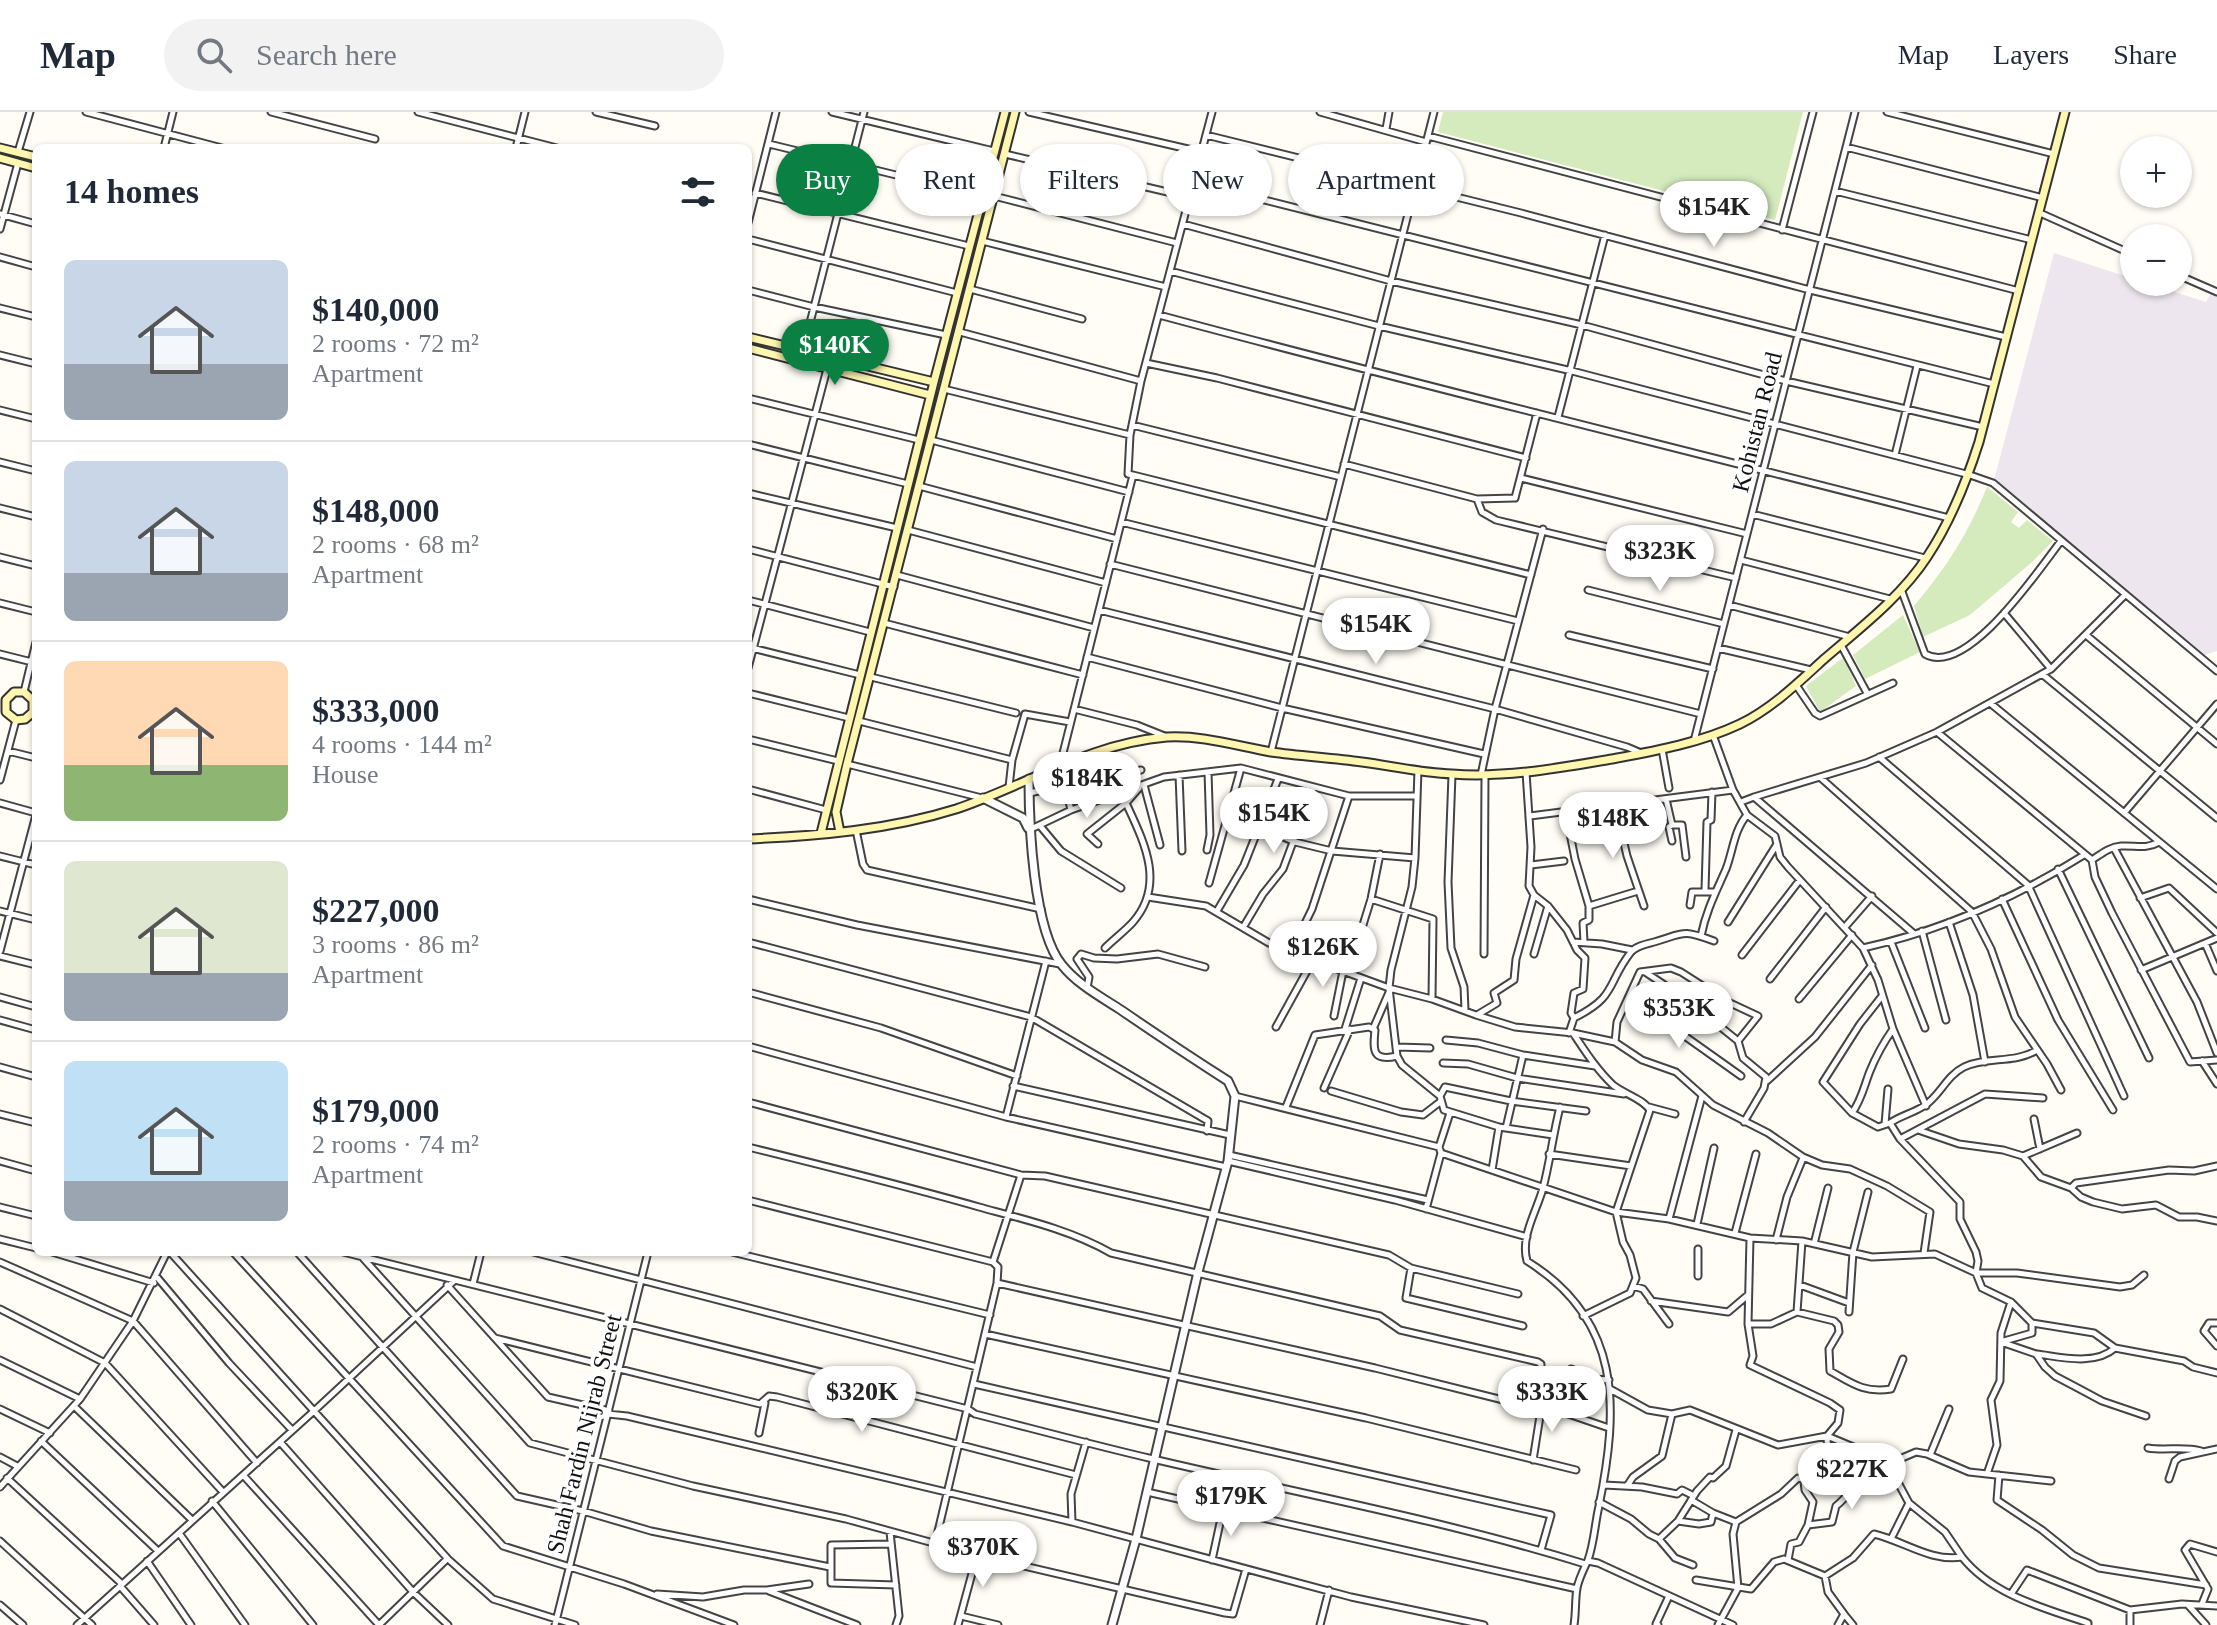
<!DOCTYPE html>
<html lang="en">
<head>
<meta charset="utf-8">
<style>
	:root { --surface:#fff; --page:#f2f2f3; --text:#1f2937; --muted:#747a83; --line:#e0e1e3; --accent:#0b8043 }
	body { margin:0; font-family:Georgia,serif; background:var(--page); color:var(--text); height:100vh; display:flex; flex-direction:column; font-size:30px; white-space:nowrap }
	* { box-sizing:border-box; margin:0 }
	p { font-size:26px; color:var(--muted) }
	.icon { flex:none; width:44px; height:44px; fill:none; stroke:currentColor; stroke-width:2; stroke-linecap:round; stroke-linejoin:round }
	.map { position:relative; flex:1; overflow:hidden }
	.panel { position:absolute; left:32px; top:32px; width:720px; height:1112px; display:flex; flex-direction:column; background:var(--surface); border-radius:12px; box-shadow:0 2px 6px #0004 }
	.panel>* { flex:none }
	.banner { position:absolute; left:776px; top:32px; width:760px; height:72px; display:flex; gap:16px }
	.tools { position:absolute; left:2120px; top:24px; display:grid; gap:16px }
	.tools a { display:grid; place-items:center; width:72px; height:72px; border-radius:50%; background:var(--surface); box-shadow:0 2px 6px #0004; font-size:40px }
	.price { position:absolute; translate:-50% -68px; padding:0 18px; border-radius:28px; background:#fff; color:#222; font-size:26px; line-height:52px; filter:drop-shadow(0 2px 4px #0008) }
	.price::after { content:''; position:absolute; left:50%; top:48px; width:24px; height:18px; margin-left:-12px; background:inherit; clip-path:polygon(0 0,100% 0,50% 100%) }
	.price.current { background:var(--accent); color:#fff }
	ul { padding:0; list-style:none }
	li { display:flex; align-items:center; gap:24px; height:200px; padding:0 32px }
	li+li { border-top:2px solid var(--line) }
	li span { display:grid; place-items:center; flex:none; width:224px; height:160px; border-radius:12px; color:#555 }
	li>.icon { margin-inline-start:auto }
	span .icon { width:96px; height:96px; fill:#fffc; stroke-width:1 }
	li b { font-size:34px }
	h2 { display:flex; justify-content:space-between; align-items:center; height:96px; padding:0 32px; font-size:34px }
	.chip { padding:0 28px; border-radius:36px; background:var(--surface); box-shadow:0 2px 6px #0004; font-size:28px; line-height:72px }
	.chip.current { background:var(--accent); color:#fff }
	header { display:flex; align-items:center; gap:48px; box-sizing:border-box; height:112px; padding:0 40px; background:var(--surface); border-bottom:2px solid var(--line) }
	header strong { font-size:38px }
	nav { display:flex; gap:44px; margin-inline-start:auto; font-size:28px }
	.search { width:560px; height:72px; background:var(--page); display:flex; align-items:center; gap:20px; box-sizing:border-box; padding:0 28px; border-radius:44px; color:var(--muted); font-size:30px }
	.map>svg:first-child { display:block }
</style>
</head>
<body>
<header>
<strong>Map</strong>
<div class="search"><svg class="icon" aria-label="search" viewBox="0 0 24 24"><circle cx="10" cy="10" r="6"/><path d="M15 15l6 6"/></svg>Search here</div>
<nav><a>Map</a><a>Layers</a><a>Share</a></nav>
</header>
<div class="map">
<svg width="2217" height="1513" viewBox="0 0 2217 1513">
	<rect width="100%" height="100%" fill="#fffdf5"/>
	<!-- industrial -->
	<path fill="#eee6ef" d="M2054,141L2134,167V170H2143L2206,190L2212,179L2217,180V539L2205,543L1994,368Z"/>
	<!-- green -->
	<path fill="#d5ebbd" d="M1443,0H1803L1775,108L1438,20Z
		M1987,375L2018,400L2011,410L2019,416L2027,408L2053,429L2031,451L1970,503L1923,525L1914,494C1946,456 1968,422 1987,375Z
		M1903,503L1920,540L1865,567L1853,543Z
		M1844,545L1856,574L1820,600L1806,574Z"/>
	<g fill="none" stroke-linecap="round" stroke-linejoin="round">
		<defs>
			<path id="minor" d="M86,0L222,36
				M271,0L375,27
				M418,0L557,36
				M596,0L655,14
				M832,0L994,39
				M1029,0L1201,40
				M1320,0L1426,30
				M1887,0L2054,42
				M1386,17L1389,0
				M1206,23L1521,101L1810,178L2006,225
				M1428,24L2019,179
				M769,32L982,84
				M1846,35L2043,86
				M164,36L173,0
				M516,36L525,0
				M18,40L30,0
				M1005,42L1189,85
				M1193,70L1994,272
				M1835,79L2032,128
				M755,81L969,134
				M994,84L1177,131
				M2040,101L2134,143
				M0,102L36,112
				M748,111L776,0
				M1183,112L1391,169L1582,213L1786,269L1983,315
				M0,117L18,51
				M1782,118L1813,0
				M748,127L957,181
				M982,129L1166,175
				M0,145L36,155
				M1170,159L1379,214L1572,259L1970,363L1993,371L2217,559
				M2178,163L2217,180
				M970,177L1082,207
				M748,178L814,195L946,223
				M0,196L36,205
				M1159,203C1422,274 1686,338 1949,406
				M960,220L1141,269
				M803,238L864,0
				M0,243L36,252
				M1146,251L1217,266L1526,346
				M944,277L1130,323
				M748,286L919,328
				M0,298L36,307
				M1558,305L1605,123
				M1132,313L1341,365
				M931,328L1129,380
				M748,332L908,372
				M1895,343L1917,254
				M0,350L36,359
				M1344,352L1477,387L1515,386L1537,301
				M1133,363L1531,463
				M1521,366L1747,422
				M919,374L1117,427
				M748,381L897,416
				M1477,387L1482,400L1496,408L1736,466
				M0,396L36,405
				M1752,402L1925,446
				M1121,410L1518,509
				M908,418L1106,471
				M748,437L894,475
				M0,445L36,454
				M1741,448L1890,487
				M1110,452L1701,602
				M897,463L1094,516
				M1901,477L1925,542C1967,566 2039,457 2061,429
				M1588,478L1724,512
				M748,488L870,520
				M0,491L36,500
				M1729,493L1850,525
				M1099,498L1495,597L1627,635L1641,641
				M2004,501L2051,557
				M884,511L1083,563
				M1569,523L1713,557
				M2086,523L2217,632
				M1841,533L1867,581
				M748,535L860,563
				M1718,536L1811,558
				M0,542L36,551
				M1087,545L1282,596L1484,642
				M748,556L827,257
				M2042,562L2217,706
				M871,565L1016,601
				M1796,573L1815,601L1820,604L1893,571
				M24,580L36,530
				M748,581L849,606
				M1990,591L2217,777
				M1074,597L1137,613L1167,625
				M859,609L1012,648
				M1937,620L2092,748L2095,765L2112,801L2190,950L2217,948
				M1713,623L1733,678L1747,703L1775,724L1780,745L1788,755L1863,836L1878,868L1893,917L1926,994
				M748,627L838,649
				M1694,629L1855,0
				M1662,637L1669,676
				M8,639L36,646
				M1271,640L1434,0
				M1879,645L2028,773L2124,984
				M847,652L982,686
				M1060,653L1133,363L1128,362L1130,323L1141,269L1212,0
				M1418,658L1415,746L1412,775L1391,858L1389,876L1397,944L1402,953L1440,984L1444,998L1499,1015L1553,1023
				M1526,660L1531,735L1529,774L1534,783L1548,794L1567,818L1577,838L1585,846L1583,877L1574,881L1571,901L1574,906
				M1119,663L1123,679
				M1179,663L1182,739
				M1452,663L1448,770L1451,836L1464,875L1465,898
				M1481,663L1495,597L1543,417
				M1822,667L1972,800L1991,837L2015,905L2047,952L2061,978
				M0,668L16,608
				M1144,673L1160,733
				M1065,674L1071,698
				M1009,675L1012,648L1025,602L1070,610
				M748,677L826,698
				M1029,681L1141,658
				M1754,685L1866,651L1937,620L2051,557L2125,483
				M1666,687L1672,713L1669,715L1672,729
				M1741,690L1754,685L1913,821
				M0,691L36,701
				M1615,693L1627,744L1644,794
				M1566,701L1575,747L1589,794V808L1583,811L1584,830
				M2124,701L2217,592
				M1229,702L1295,730L1332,739L1415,746
				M1530,704L1733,678
				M1672,713H1682L1686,745
				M1041,715L1061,739L1121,776
				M856,718L863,752L867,758L1041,797
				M1029,718L1071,698L1164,665L1241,656L1349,684H1416
				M1098,732L1087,722L1126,691L1139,676
				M2114,736L2197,890L2217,941
				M1207,738L1210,723L1208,660
				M0,744L36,753
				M2092,748C2101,742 2109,735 2121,734C2136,733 2145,738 2159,730
				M1531,753L1564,749
				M2058,757L2149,946
				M1209,771L1241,656
				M1705,778L1707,710L1711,708L1712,680
				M1148,785L1206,794L1269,831L1291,840L1389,876L1432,887L1476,903L1515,915L1573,921L1615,930L1642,948L1676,960L1713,993L1768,1021L1803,1045L1822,1053L1850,1057L1887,1074L1930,1100L1924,1141
				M2140,786L2169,776L2217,821
				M748,787L857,813L1060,852
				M1371,787L1433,807L1432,887
				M2002,787L2058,908L2113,998
				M1690,793L1692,780H1714
				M1589,794L1638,779
				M0,799L36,808
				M1217,799L1244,753L1278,667
				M1728,810L1777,732
				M1949,810L1973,883L1985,950
				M1244,814L1263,782L1283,757L1313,676
				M1845,815L1872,784
				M1922,819L1946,908
				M1701,824C1706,799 1716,780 1726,757C1733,739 1734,718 1747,703
				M1358,829L1371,787L1380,742
				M748,830L1031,905L1208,1009L1207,1019
				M1573,830L1602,832L1632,838
				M1891,830L1925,916
				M2205,831L2217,859
				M1105,836C1114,827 1125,819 1133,810C1166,772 1144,730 1126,691
				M1863,836C1940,819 2017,785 2084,743
				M0,839L36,703
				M1291,840L1312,797L1349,684
				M1484,842L1485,663
				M1534,842L1548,794
				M1742,843L1799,769
				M0,844L36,853
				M2141,858L2217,826
				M1645,860L1686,887L1738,929L1743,946L1766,965L1764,976L1744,1010
				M1770,867L1826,795
				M1087,876L1089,865L1077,847L1081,842L1094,846L1117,847L1158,842L1205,855
				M748,880L881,916L1017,964
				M1882,884L1860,912L1823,970L1852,1001L1878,1015L1890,1011
				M0,885L36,895
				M1799,887L1852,823
				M1625,897L1679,920L1741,964
				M1477,903L1497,891L1494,881L1514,868L1516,847L1534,783
				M1334,904L1343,859
				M0,908L36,918
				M1276,915L1313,848
				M1345,917L1361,866
				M1373,917L1390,878
				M1569,921L1574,906C1618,884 1606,872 1631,840C1636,834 1646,832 1654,830C1685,821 1681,817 1714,829
				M1573,921C1585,939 1597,958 1613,973C1624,982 1642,986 1650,998L1616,1100L1623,1130L1630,1143L1636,1166L1630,1181L1583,1204
				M1446,928L1478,931L1523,943L1506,1016
				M1615,930L1617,910L1640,860L1671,856L1681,860L1728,890L1758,904L1738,929
				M748,934L1006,1005L1226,1055
				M1397,935L1430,936
				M2037,938C2015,952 1987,944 1964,955C1946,964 1940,984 1924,994C1913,1001 1900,1004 1890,1011L1900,1027L1960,1090V1107L1976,1140L1978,1149L1976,1161L1982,1176L2011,1190L2032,1211L2094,1221L2115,1236L2184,1249L2193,1255L2217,1261
				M1523,943L1595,954
				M2202,949L2217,972
				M1443,951L1468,952L1517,966L1624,982
				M0,955L36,965
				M1767,969L1815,925L1872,853
				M1013,974L1230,1023
				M1324,976L1350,917
				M1331,979L1401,1000L1423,1003L1440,990
				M1235,984L1439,1035L1441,1041L1616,1100L1669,1107L1750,1126L1802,1129L1872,1145L1935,1142L1976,1161H2017L2120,1175L2132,1173L2144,1163
				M1440,984L1445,975L1511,989L1586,999
				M748,990L1021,1063L1045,1064L1389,1143L1411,1156L1518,1182
				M1286,995L1315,923L1369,915L1375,918C1373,938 1372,950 1397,944
				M1560,995C1553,1022 1550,1050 1543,1076C1537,1099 1520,1124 1527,1149C1622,1208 1619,1295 1599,1394C1595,1411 1594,1432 1588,1448C1584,1457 1579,1466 1577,1476C1575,1488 1576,1501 1574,1513
				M1649,995L1675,1002
				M1852,1001C1862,987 1864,974 1870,959C1876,944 1884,930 1893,917
				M0,1002L36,1011
				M1006,1005L1046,849
				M2034,1007L2040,1037
				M1885,1012L1888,977
				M1918,1018L1959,1032L2003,1038L2023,1044L2041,1065L2071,1076L2081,1085L2093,1090L2122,1097L2156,1093L2179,1105H2197L2217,1109
				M1900,1027L1985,982L2043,986
				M748,1035C825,1054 902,1073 979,1095C1023,1107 1071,1118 1111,1141L1380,1204L1400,1218L1538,1250L1541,1252L1540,1304L1533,1348
				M1439,1035L1450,1001
				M1549,1042L1631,1054
				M1229,1043L1428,1088
				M2023,1044L2077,1021
				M0,1049L36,1059
				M1228,1049L1395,1088L1527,1125
				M1492,1058L1499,1015
				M2071,1076L2076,1071L2169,1058L2194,1059L2217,1054
				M748,1088L993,1150L998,1155L997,1171L935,1432
				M0,1095L36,1104
				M1426,1097L1441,1041
				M1669,1107L1702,984
				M1697,1112L1714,1036
				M1735,1121L1756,1042
				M0,1127L36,1136
				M1776,1128L1787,1085L1803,1046
				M1814,1132L1828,1076
				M1698,1137V1164
				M52,1140L154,1171
				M170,1140L448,1447L493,1487L575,1513
				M233,1140L503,1434L624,1472L734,1513
				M297,1140L517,1384L583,1399L651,1419L830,1455
				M343,1140L968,1297L975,1302C1034,1317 1093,1333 1153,1347C1297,1381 1443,1408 1585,1452
				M533,1140L977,1255
				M732,1140L990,1203
				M363,1146L530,1331L693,1374L846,1407L977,1443L1225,1501L1233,1502L1246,1457
				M0,1150L133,1209L257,1351
				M993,1150L1021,1063
				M1411,1156L1406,1186L1523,1214
				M156,1164L229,1251L292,1318
				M997,1171L1375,1256L1539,1297
				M473,1172L481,1140
				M447,1173L548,1285L609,1299
				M1800,1173L1849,1191
				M1633,1174L1643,1177L1669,1212
				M1651,1189L1728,1200L1748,1183
				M0,1197L105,1251L223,1380
				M1797,1200L1834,1209L1838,1213L1839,1220L1829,1237L1830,1259C1853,1272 1864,1281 1891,1277L1903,1247
				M1849,1200L1853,1140L1868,1080
				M2217,1211H2209L2204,1219L2217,1234
				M1748,1212H1771L1797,1200L1802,1129
				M985,1222L1366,1306L1576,1358
				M495,1226L760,1292L769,1284L777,1285L1076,1363
				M2004,1229L2032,1221V1211
				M2001,1230L2036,1242L2045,1255L2055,1264L2074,1274L2102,1289L2146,1304
				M2037,1242C2061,1245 2095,1254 2115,1236
				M0,1248L80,1287
				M1571,1257L1594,1267L1609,1268
				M974,1272L1551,1403L1541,1438
				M1610,1277L1648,1298L1672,1302L1690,1298L1778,1333L1827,1324L1875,1344L1888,1352L1909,1391L1945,1420L1962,1445C1930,1450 1904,1429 1874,1422L1853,1446L1825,1464L1784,1447L1774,1450L1751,1477L1696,1468
				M1539,1292L1609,1316
				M74,1294L191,1407
				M0,1297L50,1321
				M608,1302L627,1304L1072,1410L1351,1485L1484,1513
				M759,1321L765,1291
				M41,1329L158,1439
				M280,1330L414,1481L448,1513
				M2148,1336C2166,1339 2183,1334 2201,1339
				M1930,1343L1949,1297
				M0,1345L17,1354
				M1888,1352L1916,1340L1927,1342L1969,1360L2051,1369
				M1987,1362L1997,1333L1991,1288L2000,1269L2001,1221L2011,1190
				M243,1363L379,1513
				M1999,1363L1997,1388L2042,1418L2073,1443L2099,1456L2206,1473
				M7,1366L122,1472
				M2169,1367L2175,1349L2180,1345L2217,1337
				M1604,1373L1642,1375L1677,1382L1682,1378L1694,1384
				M1627,1374L1633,1365L1662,1344L1672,1302
				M0,1375L80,1287L133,1209L167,1140
				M1147,1380L1577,1477
				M1691,1388L1713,1401
				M212,1389L313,1513
				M1599,1390L1631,1407L1649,1422L1659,1427L1675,1446L1693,1453
				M1678,1409L1697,1379L1710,1365L1713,1366L1726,1354L1736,1318
				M1072,1410L1071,1382L1086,1330
				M1808,1413L1832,1410L1836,1394C1853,1381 1859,1361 1871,1343
				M890,1420L899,1504L896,1513
				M179,1421L245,1513
				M1659,1427L1678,1409L1699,1412L1711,1410L1713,1401L1736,1410
				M1891,1427L1909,1391
				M0,1429L92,1513
				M891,1432L831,1433V1471L896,1473
				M1962,1445C1992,1483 2044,1496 2088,1511V1513
				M1212,1448L1223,1397
				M1788,1448L1791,1432L1799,1430L1808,1413L1813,1390L1805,1378L1804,1369
				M147,1449L191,1513
				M1588,1449L1598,1451L1733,1513
				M1825,1464L1828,1480L1844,1502L1838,1513
				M120,1474L154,1513
				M769,1479L857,1513
				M657,1482L703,1485L744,1478H767L809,1472
				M2011,1482L2027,1458L2130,1498L2182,1492L2217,1494
				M2202,1492L2208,1477L2185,1438L2190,1432L2217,1440
				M0,1493L23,1513
				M2188,1493L2206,1513
				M2130,1498V1513
				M1844,1502L1853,1513
				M961,1504L998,1513
				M77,1513L314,1299L454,1169
				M379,1513L447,1447
				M555,1513L648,1140
				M958,1513L977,1443
				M1320,1513L1329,1478
				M1658,1513L1656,1512L1669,1484
				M1718,1513L1738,1476L1733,1422L1736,1410L1781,1382L1798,1366L1804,1368L1814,1349L1828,1344L1827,1324L1838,1311L1840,1298L1830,1291L1750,1253L1753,1244L1748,1212L1750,1126"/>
			<path id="tertiary" d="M1029,667C1029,712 1033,818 1062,853C1077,872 1101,885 1121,898C1156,922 1192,946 1228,969L1235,984L1228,1049L1198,1160L1136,1427L1112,1513
				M983,686L1023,706L1028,716"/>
			<path id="secondary" d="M0,36L36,45
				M0,46L36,56
				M748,225L934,270
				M748,236L930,283
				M33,589V600L25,607L16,608L6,600V588L14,580H24L36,591
				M840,720L836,700L847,652L1015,0
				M821,721L934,270L1005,0
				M748,727C817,724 889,718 956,697C1027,673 1090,631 1167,625C1202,623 1237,634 1271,640C1301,644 1332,646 1362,650C1392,654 1422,661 1452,662C1506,666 1559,656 1612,647C1655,639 1700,631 1740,612C1771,597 1798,571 1823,548C1859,517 1901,485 1927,445C1951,409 1966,371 1979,330L2065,0"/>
		</defs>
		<!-- minor casing -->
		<use href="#minor" stroke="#444" stroke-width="9"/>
		<!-- tertiary casing -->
		<use href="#tertiary" stroke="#444" stroke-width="11"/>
		<!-- secondary casing -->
		<use href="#secondary" stroke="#333" stroke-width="11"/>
		<!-- minor -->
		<use href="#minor" stroke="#fff" stroke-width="5"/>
		<!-- tertiary -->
		<use href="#tertiary" stroke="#fff" stroke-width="7"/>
		<!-- secondary -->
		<use href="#secondary" stroke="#fff6b0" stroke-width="7"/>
	</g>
	<g text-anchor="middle" stroke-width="8" stroke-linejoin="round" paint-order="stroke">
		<!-- street labels -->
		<g font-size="24" fill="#111" stroke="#fff">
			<text transform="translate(1757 310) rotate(-76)" y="8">Kohistan Road</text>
			<text transform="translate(584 1322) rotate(-76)" y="8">Shah Fardin Nijrab Street</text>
		</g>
	</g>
</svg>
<div class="tools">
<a>+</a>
<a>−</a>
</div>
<b class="price" style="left:1714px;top:137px">$154K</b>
<b class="price current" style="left:835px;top:275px">$140K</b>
<b class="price" style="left:1660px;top:481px">$323K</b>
<b class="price" style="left:1376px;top:554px">$154K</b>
<b class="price" style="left:1087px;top:708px">$184K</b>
<b class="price" style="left:1274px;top:743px">$154K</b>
<b class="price" style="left:1613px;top:748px">$148K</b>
<b class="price" style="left:1323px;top:877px">$126K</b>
<b class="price" style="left:1679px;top:938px">$353K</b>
<b class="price" style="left:862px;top:1322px">$320K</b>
<b class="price" style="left:1552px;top:1322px">$333K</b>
<b class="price" style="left:1852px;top:1399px">$227K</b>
<b class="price" style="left:1231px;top:1426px">$179K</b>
<b class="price" style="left:983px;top:1477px">$370K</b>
<div class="banner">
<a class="chip current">Buy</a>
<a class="chip">Rent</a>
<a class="chip">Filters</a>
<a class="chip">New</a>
<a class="chip">Apartment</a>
</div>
<section class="panel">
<h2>14 homes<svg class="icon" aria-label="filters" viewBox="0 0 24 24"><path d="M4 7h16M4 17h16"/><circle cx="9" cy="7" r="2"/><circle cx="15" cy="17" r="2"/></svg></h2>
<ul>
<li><span style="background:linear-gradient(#c9d6e8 65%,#9aa5b1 0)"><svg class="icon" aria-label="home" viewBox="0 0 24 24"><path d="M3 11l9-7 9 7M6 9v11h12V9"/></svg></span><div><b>$140,000</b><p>2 rooms · 72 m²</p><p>Apartment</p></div></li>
<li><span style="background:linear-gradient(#c9d6e8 70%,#9aa5b1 0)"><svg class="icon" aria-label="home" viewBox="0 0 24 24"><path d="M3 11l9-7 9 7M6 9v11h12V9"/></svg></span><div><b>$148,000</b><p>2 rooms · 68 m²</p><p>Apartment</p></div></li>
<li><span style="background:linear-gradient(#ffd9b3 65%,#8fb573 0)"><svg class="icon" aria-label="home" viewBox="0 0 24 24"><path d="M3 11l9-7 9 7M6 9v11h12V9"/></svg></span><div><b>$333,000</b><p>4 rooms · 144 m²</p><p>House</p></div></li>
<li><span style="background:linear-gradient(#dfe7d0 70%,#9aa5b1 0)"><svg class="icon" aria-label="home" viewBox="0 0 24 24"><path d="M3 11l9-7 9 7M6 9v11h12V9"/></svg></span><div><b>$227,000</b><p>3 rooms · 86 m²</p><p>Apartment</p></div></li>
<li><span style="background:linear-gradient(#bfe0f5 75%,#9aa5b1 0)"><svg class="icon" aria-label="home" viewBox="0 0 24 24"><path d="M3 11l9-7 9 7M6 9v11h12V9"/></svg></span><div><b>$179,000</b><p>2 rooms · 74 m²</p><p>Apartment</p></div></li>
</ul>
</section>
</div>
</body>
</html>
